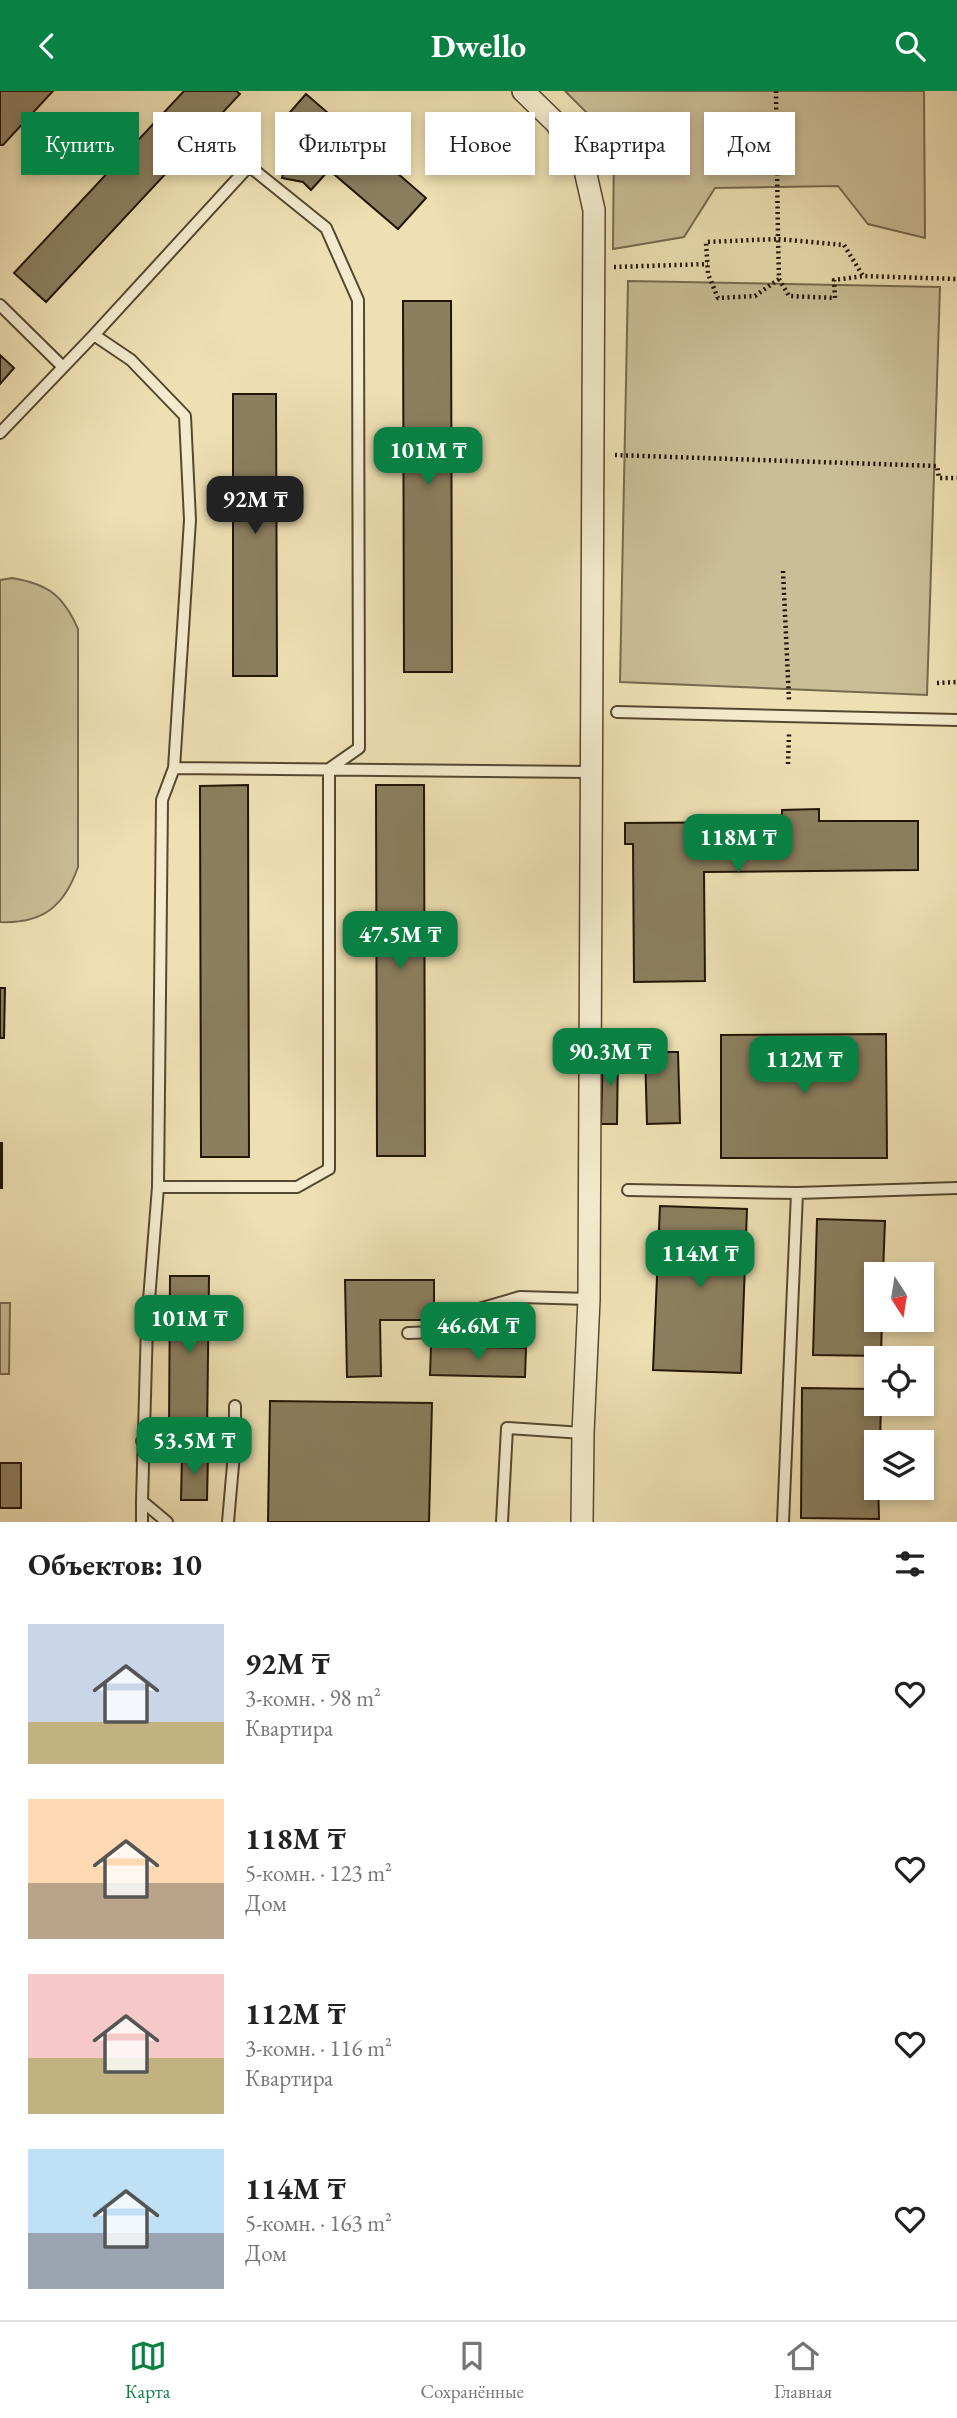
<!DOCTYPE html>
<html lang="ru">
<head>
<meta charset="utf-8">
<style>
	:root { --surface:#fff; --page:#f2f2f2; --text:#222; --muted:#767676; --line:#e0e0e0; --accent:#0b8043 }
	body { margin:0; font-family:"EB Garamond",serif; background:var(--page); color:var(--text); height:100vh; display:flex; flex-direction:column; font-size:26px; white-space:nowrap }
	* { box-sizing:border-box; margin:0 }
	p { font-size:23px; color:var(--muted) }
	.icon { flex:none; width:38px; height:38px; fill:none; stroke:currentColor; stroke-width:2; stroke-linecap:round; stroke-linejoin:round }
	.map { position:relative; height:1431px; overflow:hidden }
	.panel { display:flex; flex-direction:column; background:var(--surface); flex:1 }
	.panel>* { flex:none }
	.guide { position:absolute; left:21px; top:21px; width:915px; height:63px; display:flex; gap:14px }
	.needle { width:46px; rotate:168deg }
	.fabs { position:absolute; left:864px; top:1171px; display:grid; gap:14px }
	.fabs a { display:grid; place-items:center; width:70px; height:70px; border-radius:0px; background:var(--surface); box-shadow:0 4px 10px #0003; font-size:35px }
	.price { position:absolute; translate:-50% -60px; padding:0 16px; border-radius:14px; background:var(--accent); color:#fff; font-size:23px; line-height:46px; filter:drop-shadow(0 2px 4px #0008) }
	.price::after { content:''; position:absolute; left:50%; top:42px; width:21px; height:16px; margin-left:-10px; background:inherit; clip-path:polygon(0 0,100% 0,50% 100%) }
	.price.current { background:#222; color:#fff }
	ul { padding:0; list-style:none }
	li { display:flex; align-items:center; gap:21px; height:175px; padding:0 28px }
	li span { display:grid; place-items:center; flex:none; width:196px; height:140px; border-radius:0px; color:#555 }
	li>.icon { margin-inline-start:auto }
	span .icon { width:84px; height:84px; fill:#fffc; stroke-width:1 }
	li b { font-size:30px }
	h2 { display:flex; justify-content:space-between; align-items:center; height:84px; padding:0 28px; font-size:30px }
	.chip { padding:0 24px; border-radius:0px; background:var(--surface); box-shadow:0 4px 10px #0003; font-size:24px; line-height:63px }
	.chip.current { background:var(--accent); color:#fff }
	header { display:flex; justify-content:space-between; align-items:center; height:91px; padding:0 28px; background:var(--accent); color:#fff; font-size:32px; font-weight:700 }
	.dock { display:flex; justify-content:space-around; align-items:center; height:98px; border-top:2px solid var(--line); background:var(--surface); font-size:19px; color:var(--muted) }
	.dock a { display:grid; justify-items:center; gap:4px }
	.dock .current { color:var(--accent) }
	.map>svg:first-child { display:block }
</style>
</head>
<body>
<header><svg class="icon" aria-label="back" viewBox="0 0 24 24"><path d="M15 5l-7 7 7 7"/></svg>Dwello<svg class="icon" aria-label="search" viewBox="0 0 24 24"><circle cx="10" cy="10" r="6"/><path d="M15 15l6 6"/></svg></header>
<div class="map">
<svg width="957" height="1431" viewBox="0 0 957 1431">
	<rect width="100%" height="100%" fill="#eee0b3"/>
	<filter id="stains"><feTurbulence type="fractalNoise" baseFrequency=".00286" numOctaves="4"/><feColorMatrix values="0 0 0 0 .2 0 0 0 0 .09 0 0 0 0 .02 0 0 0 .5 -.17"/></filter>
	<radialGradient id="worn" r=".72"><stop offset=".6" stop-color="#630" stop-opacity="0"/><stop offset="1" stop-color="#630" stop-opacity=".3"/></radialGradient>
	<!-- green -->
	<path fill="#cbbd96" stroke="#76694e" stroke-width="2" d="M565,0H924L925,147L868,133L838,95L715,97L684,146L613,158L614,49Z
		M628,190L940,196L927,604L620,591Z
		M12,487C48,493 63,504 78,538V776C64,816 42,833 0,831V489Z
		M0,1212H10L9,1283H0Z"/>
	<!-- building -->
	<path fill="#8c7f60" stroke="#221506" stroke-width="2" d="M0,0H53L3,54H0Z
		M184,0H236L240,3L46,211L14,182Z
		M306,3L426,107L398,138L329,79L311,99L303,91L282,87L285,75L300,78L312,64L278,35Z
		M403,210H451L452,581H404Z
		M0,264L14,277L0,293Z
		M233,303H276L277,585H233Z
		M248,694L249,1066H201L200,695Z
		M376,694H424L425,1065H377Z
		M819,718V730H918V779L704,781L705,890L634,891L633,753H625V732L782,731V719Z
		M0,897H5L4,947H0Z
		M886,943L887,1067H721V944Z
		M603,960H618L617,1033H601Z
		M645,961H678L680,1032L647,1033Z
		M0,1052H2V1097H0Z
		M660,1115L747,1118L741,1282L653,1279Z
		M817,1128L885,1130L883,1183H877V1228H882L881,1265L813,1264Z
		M170,1185H209L207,1344L169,1343Z
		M345,1189H434V1229H380L381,1285L347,1286Z
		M431,1255L526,1257L525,1286L430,1284Z
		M802,1297L877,1298V1312H881L880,1351H877L879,1428L801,1427Z
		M270,1310L432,1312L429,1431H268Z
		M182,1363H208L207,1409H181Z
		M0,1372H21V1417H0Z"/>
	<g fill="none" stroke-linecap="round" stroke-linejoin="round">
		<defs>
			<path id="service" d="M0,214L63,276
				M0,342L94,244
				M617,621L957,629
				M174,677L190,429L185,325L131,269L94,244L249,75L326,137L358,209L359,657L329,678V1078L297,1096H158L162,709L174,677L590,681
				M158,1096L147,1234L142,1410L167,1431
				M628,1099L797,1102L957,1097
				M408,1242L464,1240L479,1218L520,1206L589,1208
				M142,1350L235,1351
				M142,1431V1410
				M228,1431L235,1351V1315
				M502,1431L507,1337L583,1342
				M783,1431L797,1102"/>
			<path id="minor" d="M523,0L556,32L584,75L594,119L589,1208L583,1342L582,1431"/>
		</defs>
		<!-- service casing -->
		<use href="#service" stroke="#554831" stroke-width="14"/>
		<!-- minor casing -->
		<use href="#minor" stroke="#554831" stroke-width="24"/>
		<!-- path -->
		<path stroke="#221506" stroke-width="4.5" stroke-dasharray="2 3.5" stroke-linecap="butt" d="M776,0L778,148L844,154L863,185L957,188
			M614,176L708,173
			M779,188L755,205L718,207L708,183L706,151L778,148L779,188L789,205L835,207L834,189L863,185
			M615,364L937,375L939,387H957
			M783,480L789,609
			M937,592L957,591
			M788,673L789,643"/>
		<!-- service -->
		<use href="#service" stroke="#f4ebce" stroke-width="10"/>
		<!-- minor -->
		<use href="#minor" stroke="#f4ebce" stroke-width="21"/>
	</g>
	<rect width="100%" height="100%" filter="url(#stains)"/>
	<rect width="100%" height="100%" fill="url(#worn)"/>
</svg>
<div class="fabs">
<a><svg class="needle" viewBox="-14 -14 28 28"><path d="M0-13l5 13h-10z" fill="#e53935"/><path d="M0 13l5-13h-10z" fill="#767676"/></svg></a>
<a><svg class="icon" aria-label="locate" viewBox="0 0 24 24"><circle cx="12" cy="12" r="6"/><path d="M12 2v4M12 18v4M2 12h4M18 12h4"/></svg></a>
<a><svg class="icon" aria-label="layers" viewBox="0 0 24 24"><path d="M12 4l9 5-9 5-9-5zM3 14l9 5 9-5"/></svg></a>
</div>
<b class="price" style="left:428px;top:396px">101M ₸</b>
<b class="price current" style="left:255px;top:445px">92M ₸</b>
<b class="price" style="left:738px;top:783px">118M ₸</b>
<b class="price" style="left:400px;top:880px">47.5M ₸</b>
<b class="price" style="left:610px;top:997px">90.3M ₸</b>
<b class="price" style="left:804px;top:1005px">112M ₸</b>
<b class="price" style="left:700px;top:1199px">114M ₸</b>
<b class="price" style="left:189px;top:1264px">101M ₸</b>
<b class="price" style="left:478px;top:1271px">46.6M ₸</b>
<b class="price" style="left:194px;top:1386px">53.5M ₸</b>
<div class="guide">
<a class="chip current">Купить</a>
<a class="chip">Снять</a>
<a class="chip">Фильтры</a>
<a class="chip">Новое</a>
<a class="chip">Квартира</a>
<a class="chip">Дом</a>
</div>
</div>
<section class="panel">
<h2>Объектов: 10<svg class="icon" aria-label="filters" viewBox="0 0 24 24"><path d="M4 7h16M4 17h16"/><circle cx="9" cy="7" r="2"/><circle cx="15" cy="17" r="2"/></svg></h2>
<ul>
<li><span style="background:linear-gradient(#c9d6e8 70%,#c2b280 0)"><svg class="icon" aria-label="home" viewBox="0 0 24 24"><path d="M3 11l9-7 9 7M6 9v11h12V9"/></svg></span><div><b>92M ₸</b><p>3-комн. · 98 m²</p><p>Квартира</p></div><svg class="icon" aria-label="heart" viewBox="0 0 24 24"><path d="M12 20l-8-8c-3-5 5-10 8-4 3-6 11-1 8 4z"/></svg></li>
<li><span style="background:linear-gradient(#ffd9b3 60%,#b9a48a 0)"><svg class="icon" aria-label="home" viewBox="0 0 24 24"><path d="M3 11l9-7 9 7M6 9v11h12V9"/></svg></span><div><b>118M ₸</b><p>5-комн. · 123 m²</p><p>Дом</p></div><svg class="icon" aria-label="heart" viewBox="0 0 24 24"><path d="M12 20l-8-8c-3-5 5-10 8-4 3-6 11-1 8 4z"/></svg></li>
<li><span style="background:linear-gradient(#f6c9c9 60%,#c2b280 0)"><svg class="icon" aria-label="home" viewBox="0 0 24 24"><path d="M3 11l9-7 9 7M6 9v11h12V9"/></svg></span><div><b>112M ₸</b><p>3-комн. · 116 m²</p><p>Квартира</p></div><svg class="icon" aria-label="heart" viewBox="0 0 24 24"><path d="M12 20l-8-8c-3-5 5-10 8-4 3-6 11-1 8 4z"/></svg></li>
<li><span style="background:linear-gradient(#bfe0f5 60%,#9aa5b1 0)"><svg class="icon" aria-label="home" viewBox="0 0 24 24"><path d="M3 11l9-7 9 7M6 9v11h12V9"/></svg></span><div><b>114M ₸</b><p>5-комн. · 163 m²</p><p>Дом</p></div><svg class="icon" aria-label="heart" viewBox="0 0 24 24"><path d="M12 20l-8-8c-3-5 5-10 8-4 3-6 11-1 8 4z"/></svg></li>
</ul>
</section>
<nav class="dock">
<a class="current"><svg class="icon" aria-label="map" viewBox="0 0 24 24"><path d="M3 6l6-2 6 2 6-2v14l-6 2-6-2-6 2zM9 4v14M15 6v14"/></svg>Карта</a>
<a><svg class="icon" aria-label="saved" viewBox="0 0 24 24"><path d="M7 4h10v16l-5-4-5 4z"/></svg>Сохранённые</a>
<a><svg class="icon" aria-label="home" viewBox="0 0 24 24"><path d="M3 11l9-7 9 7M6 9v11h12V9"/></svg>Главная</a>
</nav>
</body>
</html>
